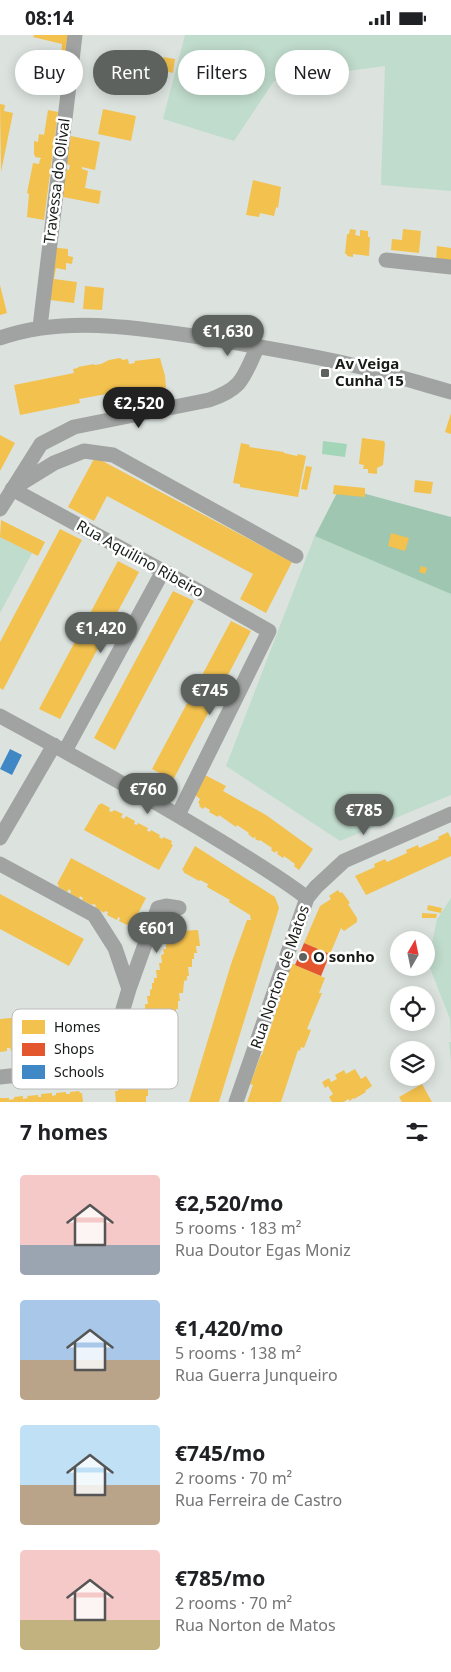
<!DOCTYPE html>
<html lang="en">
<head>
<meta charset="utf-8">
<style>
	:root { --surface:#fff; --page:#f2f2f2; --text:#202124; --muted:#757577; --accent:#5d625e }
	body { margin:0; font-family:"Noto Sans",sans-serif; background:var(--page); color:var(--text); height:100vh; display:flex; flex-direction:column; font-size:19px; white-space:nowrap }
	* { box-sizing:border-box; margin:0 }
	p { font-size:16px; color:var(--muted) }
	.icon { flex:none; width:28px; height:28px; fill:none; stroke:currentColor; stroke-width:2; stroke-linecap:round; stroke-linejoin:round }
	.map { position:relative; height:1067px; overflow:hidden }
	.side { display:flex; flex-direction:column; background:var(--surface); flex:1 }
	.side>* { flex:none }
	.banner { position:absolute; left:15px; top:15px; width:421px; height:45px; display:flex; gap:10px }
	.needle { width:32px; rotate:9deg }
	.buttons { position:absolute; left:390px; top:896px; display:grid; gap:10px }
	.buttons a { display:grid; place-items:center; width:45px; height:45px; border-radius:50%; background:var(--surface); box-shadow:0 2px 12px #0003; font-size:25px }
	.price { position:absolute; translate:-50% -42px; padding:0 11px; border-radius:18px; background:var(--accent); color:#fff; font-size:16px; line-height:32px; filter:drop-shadow(0 1px 2px #0008) }
	.price::after { content:''; position:absolute; left:50%; top:30px; width:15px; height:11px; margin-left:-8px; background:inherit; clip-path:polygon(0 0,100% 0,50% 100%) }
	.price.active { background:#222; color:#fff }
	ul { padding:0; list-style:none }
	li { display:flex; align-items:center; gap:15px; height:125px; padding:0 20px }
	li span { display:grid; place-items:center; flex:none; width:140px; height:100px; border-radius:5px; color:#555 }
	li>.icon { margin-inline-start:auto }
	span .icon { width:60px; height:60px; fill:#fffc; stroke-width:1 }
	li b { font-size:21px }
	h2 { display:flex; justify-content:space-between; align-items:center; height:60px; padding:0 20px; font-size:21px }
	.tag { padding:0 18px; border-radius:22px; background:var(--surface); box-shadow:0 2px 12px #0003; font-size:18px; line-height:45px }
	.tag.active { background:var(--accent); color:#fff }
	.status { display:flex; justify-content:space-between; align-items:center; height:35px; padding:0 25px; background:var(--surface); direction:ltr }
	.status svg { height:14px; fill:currentColor }
	.map>svg:first-child { display:block }
</style>
</head>
<body>
<div class="status"><b>08:14</b><svg viewBox="0 0 49 12"><path d="M0 12V9h3v3zM5 12V6h3v6zM10 12V3h3v9zM15 12V0h3v12zM26 1h20v11H26zM47 4h2v5h-2z"/></svg></div>
<div class="map">
<svg width="451" height="1067" viewBox="0 0 451 1067">
	<rect width="100%" height="100%" fill="#dce3df"/>
	<!-- green -->
	<path fill="#c0dccc" d="M185,0H451V156L381,150L385,31L274,46L234,106L163,84Z
		M315,500L451,559V760L340,806L226,731Z
		M0,501L32,518L0,578Z
		M451,863V1027L449,1007H451L450,984L428,928L437,884Z"/>
	<!-- forest -->
	<path fill="#9ec6b0" d="M340,452L451,482V559L315,501Z"/>
	<!-- water -->
	<path fill="#a3d5b8" d="M323,406L347,409L345,422L322,419Z"/>
	<!-- homes -->
	<path fill="#f2c14e" d="M34,0H69L66,23L61,22L62,9L33,2Z
		M163,22L175,24L173,38L160,35Z
		M0,69L5,70L4,76L13,78L1,137Z
		M103,74L136,81L131,106L98,99Z
		M48,75L58,77L44,185L27,182L29,159L27,158L33,128L39,129L40,124H41V123L35,122V120H34V106L38,107L39,99L44,100Z
		M71,101L100,107L95,135L82,132V134L88,136L85,153L101,156L99,169L58,161L64,134L69,135L70,130L65,129Z
		M253,145L281,152L278,173L276,172L274,181L260,178L259,182L246,180Z
		M350,194L356,195L355,200L360,201V195L368,196V202H370L369,221L353,219V222L347,221V219H345L347,199H349Z
		M403,194L421,196L419,218L391,215L392,204L402,205Z
		M437,211L451,213V228L436,227Z
		M49,212L68,214V221L73,222L72,229L66,228V235L56,233L54,244L77,247L74,268L50,265Z
		M0,250L7,278L0,280Z
		M85,251L104,253L102,275L83,274Z
		M120,323L123,325L128,324L129,329L135,328L134,326L160,323L165,341L166,353L135,358L134,354L79,364L80,368L20,380L14,350L74,338L73,334L78,333V332L94,329V330L101,329L109,325Z
		M451,378V399L445,397Z
		M0,400L15,408L0,436Z
		M362,403L384,406L385,409L383,430L377,433V439L368,438V434H363L364,430L359,429Z
		M241,408L250,410L249,412L284,417V418L297,421L298,419L306,421L298,462L240,452V449L233,448Z
		M95,422L292,527L266,578L240,564L253,539L107,461L94,486L68,472Z
		M306,431L312,432L307,455L301,454Z
		M415,445L433,447L431,459L414,457Z
		M334,450L365,453V462L333,459Z
		M1,485L45,507L38,521L0,502Z
		M60,494L82,505L3,655L0,653V607Z
		M391,498L409,503L405,516L388,511Z
		M118,526L139,537L60,684L39,674Z
		M421,531L427,533L425,539L419,537Z
		M173,556L194,566L115,715L94,703Z
		M231,586L251,596L173,745L152,734Z
		M205,740L226,751L223,756L266,780L313,814L299,835L294,831L295,829L284,821L283,823L277,819L278,817L276,816L275,818L271,815L272,813L260,805L259,806L255,804L256,802L253,803L248,799L249,798L237,790L236,792L219,780L218,782L209,777L210,775L205,772L203,774L199,771L200,769L198,768L200,764L195,760Z
		M101,768L110,773L109,776L112,777L114,775L123,779L121,782L124,784L126,781L135,786L134,789L137,790L138,788L148,793L147,796H148L150,797L151,795L160,800L159,802L162,804L163,802L172,806L171,809L173,810L159,835L84,795L99,769L100,770Z
		M448,797L451,803V821L366,860L355,841L375,832L374,829L385,824L387,827L407,818L406,815L418,810L419,813L439,804L438,802Z
		M195,811L275,862L279,873L219,1067H189L231,929L247,885H251L250,880L229,867L230,865L207,852L208,849L200,845L199,846L183,837L184,836L182,835Z
		M71,823L146,863L132,890L130,889L129,891L119,886L120,883L118,882L117,885L107,880L108,877L105,876L104,878L95,872L96,870L93,869L92,870L82,865L83,863L80,861L79,864L70,859L71,856L69,854L67,857L58,852L59,850L57,849Z
		M338,855L340,858L342,857L350,868L348,869L357,883V887L344,896L341,893L330,919L304,908L320,871L331,864L329,861Z
		M0,859L84,904L69,931L0,894Z
		M428,870L442,873L441,878L427,875Z
		M422,878L437,879L436,883H422Z
		M198,895L200,911H196L197,918H194V924H192V932H188L189,941H187V945L184,946L183,958H179L180,966H178V974H176V979H173V986H171V992H168L169,999L166,1000L165,1013H162L161,1026H157L158,1034H155V1042H153V1048H150L151,1054H148V1061H146V1067H116L115,1056H118V1050H121L120,1044H123V1037H125L124,1029H127V1022H129V1016H132V1010H134V1003H137V995H139L138,988H141L140,982H143V976H145V969H148L147,961H150V955L152,954V948H154V943H157L156,935H160L159,928H162L161,920L164,919L163,914H166V908H169L168,901L181,900V896Z
		M291,928L325,943L319,958H322L307,994L311,995L304,1013L301,1012L300,1016L298,1015L281,1067H247L253,1050L250,1049L261,1020H262Z
		M76,977L79,1006L77,1007V1009L67,1010V1008H63V1010L50,1011L48,1009V1011L38,1012V1010L35,1011V1013L26,1014V1011L22,1012V1015L11,1016L10,1013H7V1016L0,1017V984Z
		M355,1034L361,1044L366,1041L372,1051L365,1056L366,1057L354,1064L353,1063L350,1066L348,1064L344,1067H332L329,1062L333,1059L328,1051L325,1053L322,1047L329,1043L331,1047L337,1044L335,1040L344,1035L346,1039Z
		M422,1049L432,1067H402L399,1062Z
		M79,1056L80,1058H82L83,1067H0V1063H9V1065L14,1064V1062L23,1061V1064L28,1063L27,1061L38,1060V1062H41V1059L52,1058V1061L56,1060V1058L66,1057V1059H70V1057Z"/>
	<!-- shops -->
	<path fill="#e4572e" d="M304,908L330,919L321,941L295,930Z"/>
	<!-- schools -->
	<path fill="#3f88c5" d="M10,714L22,720L12,740L0,734Z"/>
	<g fill="none" stroke-linecap="round" stroke-linejoin="round">
		<!-- minor -->
		<path stroke="#a1a3a2" stroke-width="15" d="M386,225L451,232
			M40,292L75,0
			M0,303C65,280 140,293 207,303C255,311 304,319 352,330C385,337 418,348 451,357
			M15,452L54,428L84,416L113,420L296,521
			M12,454L163,536L269,596L178,780
			M0,474L41,409L74,392L209,365C244,353 243,342 258,311
			M0,681C75,722 149,762 222,807C251,825 280,842 307,863
			M65,716L163,536
			M0,803L54,710
			M0,829L94,880L115,913L129,954L118,991L107,1011L91,1024L66,1035L0,1042
			M129,954L158,873L166,871L179,873
			M236,1067L307,863L316,852L344,826L451,779"/>
	</g>
	<!-- markers -->
	<g fill="#5d625e" stroke="#fff" stroke-width="2">
		<rect x="320" y="333" width="10" height="10" rx="2.5"/>
		<circle cx="303" cy="922" r="5"/>
	</g>
	<g text-anchor="middle" stroke-width="5" stroke-linejoin="round" paint-order="stroke">
		<!-- street labels -->
		<g font-size="15" fill="#181c19" stroke="#fff">
			<text transform="translate(57 146) rotate(-83)" y="5">Travessa do Olival</text>
			<text transform="translate(140 524) rotate(29)" y="5">Rua Aquilino Ribeiro</text>
			<text transform="translate(280 942) rotate(-71)" y="5">Rua Norton de Matos</text>
		</g>
		<!-- poi labels -->
		<g font-size="15" font-weight="bold" fill="#181c19" stroke="#fff" text-anchor="start">
			<text x="335" y="334">Av Veiga<tspan x="335" dy="17">Cunha 15</tspan></text>
			<text x="313" y="927">O sonho</text>
		</g>
	</g>
	<!-- legend -->
	<rect x="12" y="974" width="166" height="80" rx="8" fill="#fff" stroke="#babbba" stroke-width="1"/>
	<rect x="22" y="985" width="23" height="14" fill="#f2c14e"/>
	<rect x="22" y="1008" width="23" height="13" fill="#e4572e"/>
	<rect x="22" y="1030" width="23" height="14" fill="#3f88c5"/>
	<g font-size="14" fill="#181c19">
		<text x="54" y="997">Homes</text>
		<text x="54" y="1019">Shops</text>
		<text x="54" y="1042">Schools</text>
	</g>
</svg>
<div class="buttons">
<a><svg class="needle" viewBox="-14 -14 28 28"><path d="M0-13l5 13h-10z" fill="#e53935"/><path d="M0 13l5-13h-10z" fill="#757577"/></svg></a>
<a><svg class="icon" aria-label="locate" viewBox="0 0 24 24"><circle cx="12" cy="12" r="6"/><path d="M12 2v4M12 18v4M2 12h4M18 12h4"/></svg></a>
<a><svg class="icon" aria-label="layers" viewBox="0 0 24 24"><path d="M12 4l9 5-9 5-9-5zM3 14l9 5 9-5"/></svg></a>
</div>
<b class="price" style="left:228px;top:322px">€1,630</b>
<b class="price active" style="left:139px;top:394px">€2,520</b>
<b class="price" style="left:101px;top:619px">€1,420</b>
<b class="price" style="left:210px;top:681px">€745</b>
<b class="price" style="left:148px;top:780px">€760</b>
<b class="price" style="left:364px;top:801px">€785</b>
<b class="price" style="left:157px;top:919px">€601</b>
<div class="banner">
<a class="tag">Buy</a>
<a class="tag active">Rent</a>
<a class="tag">Filters</a>
<a class="tag">New</a>
</div>
</div>
<section class="side">
<h2>7 homes<svg class="icon" aria-label="filters" viewBox="0 0 24 24"><path d="M4 7h16M4 17h16"/><circle cx="9" cy="7" r="2"/><circle cx="15" cy="17" r="2"/></svg></h2>
<ul>
<li><span style="background:linear-gradient(#f6c9c9 70%,#9aa5b1 0)"><svg class="icon" aria-label="home" viewBox="0 0 24 24"><path d="M3 11l9-7 9 7M6 9v11h12V9"/></svg></span><div><b>€2,520/mo</b><p>5 rooms · 183 m²</p><p>Rua Doutor Egas Moniz</p></div></li>
<li><span style="background:linear-gradient(#a9c7e8 60%,#b9a48a 0)"><svg class="icon" aria-label="home" viewBox="0 0 24 24"><path d="M3 11l9-7 9 7M6 9v11h12V9"/></svg></span><div><b>€1,420/mo</b><p>5 rooms · 138 m²</p><p>Rua Guerra Junqueiro</p></div></li>
<li><span style="background:linear-gradient(#bfe0f5 60%,#b9a48a 0)"><svg class="icon" aria-label="home" viewBox="0 0 24 24"><path d="M3 11l9-7 9 7M6 9v11h12V9"/></svg></span><div><b>€745/mo</b><p>2 rooms · 70 m²</p><p>Rua Ferreira de Castro</p></div></li>
<li><span style="background:linear-gradient(#f6c9c9 70%,#c2b280 0)"><svg class="icon" aria-label="home" viewBox="0 0 24 24"><path d="M3 11l9-7 9 7M6 9v11h12V9"/></svg></span><div><b>€785/mo</b><p>2 rooms · 70 m²</p><p>Rua Norton de Matos</p></div></li>
</ul>
</section>
</body>
</html>
